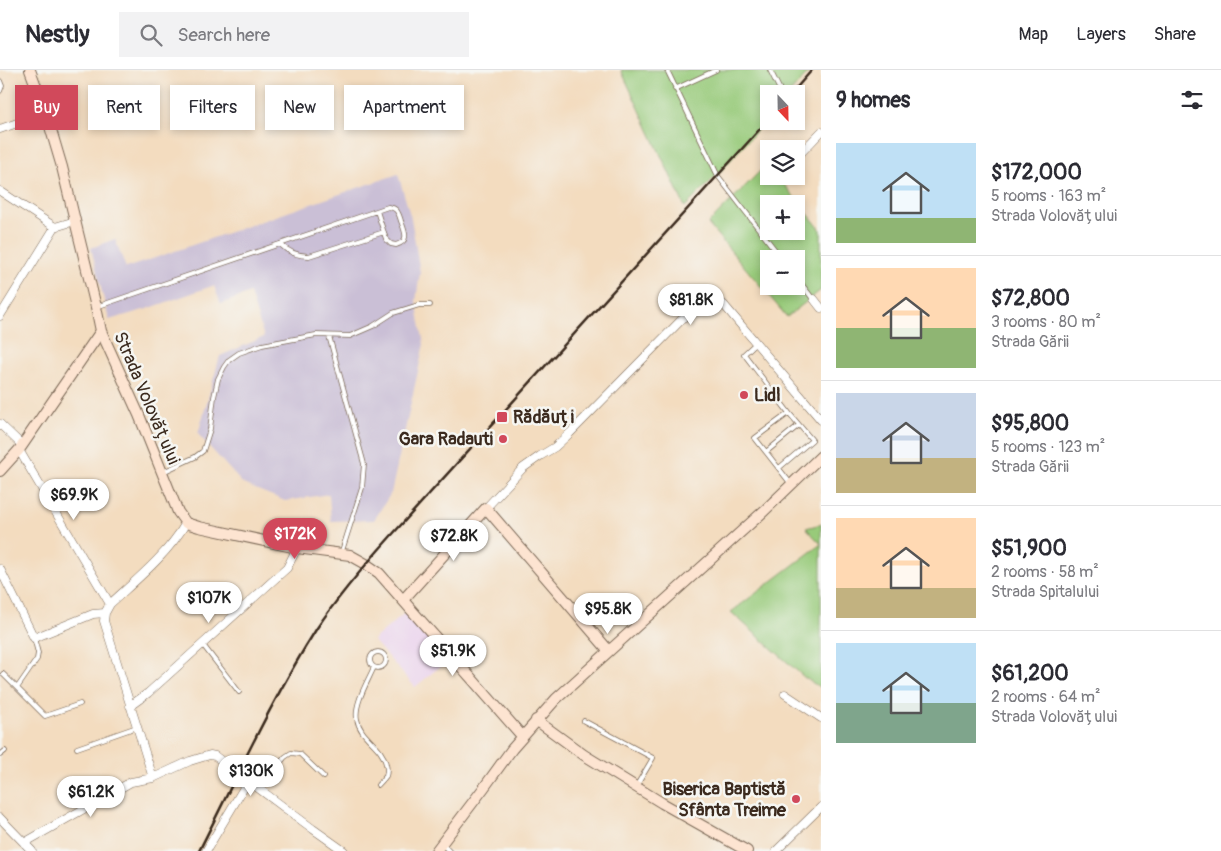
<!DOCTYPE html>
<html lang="en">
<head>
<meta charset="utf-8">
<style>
	:root { --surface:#fff; --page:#f2f2f3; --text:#2b2b33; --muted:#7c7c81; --line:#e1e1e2; --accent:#d1495b }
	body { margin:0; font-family:Pangolin,sans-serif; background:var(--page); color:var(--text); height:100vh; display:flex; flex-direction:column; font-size:19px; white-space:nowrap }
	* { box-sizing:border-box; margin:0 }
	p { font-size:16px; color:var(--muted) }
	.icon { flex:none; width:28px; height:28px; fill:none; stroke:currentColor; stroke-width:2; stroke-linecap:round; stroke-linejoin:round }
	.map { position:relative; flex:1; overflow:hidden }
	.details { display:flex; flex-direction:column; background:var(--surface); width:400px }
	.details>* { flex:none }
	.hud { position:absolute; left:15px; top:15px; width:475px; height:45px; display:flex; gap:10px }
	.needle { width:32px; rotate:158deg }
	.buttons { position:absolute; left:760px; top:15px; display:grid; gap:10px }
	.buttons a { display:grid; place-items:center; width:45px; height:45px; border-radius:0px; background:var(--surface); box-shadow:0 2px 8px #0003; font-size:25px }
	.price { position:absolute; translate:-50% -42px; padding:0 11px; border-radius:18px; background:#fff; color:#222; font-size:16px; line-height:32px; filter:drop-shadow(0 1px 2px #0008) }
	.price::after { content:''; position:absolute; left:50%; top:30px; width:15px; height:11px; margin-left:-8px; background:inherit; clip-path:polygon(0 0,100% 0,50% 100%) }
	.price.current { background:var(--accent); color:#fff }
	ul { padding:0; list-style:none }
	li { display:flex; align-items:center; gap:15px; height:125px; padding:0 15px }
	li+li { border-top:1px solid var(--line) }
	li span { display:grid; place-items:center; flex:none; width:140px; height:100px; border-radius:0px; color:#555 }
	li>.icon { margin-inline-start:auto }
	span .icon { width:60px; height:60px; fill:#fffc; stroke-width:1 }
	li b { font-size:21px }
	h2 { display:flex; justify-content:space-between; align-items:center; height:60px; padding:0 15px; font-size:21px }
	.pill { padding:0 18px; border-radius:0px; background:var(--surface); box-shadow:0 2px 8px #0003; font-size:18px; line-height:45px }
	.pill.current { background:var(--accent); color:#fff }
	header { display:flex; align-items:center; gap:30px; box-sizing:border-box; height:70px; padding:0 25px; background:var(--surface); border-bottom:1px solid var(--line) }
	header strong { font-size:24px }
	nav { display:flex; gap:28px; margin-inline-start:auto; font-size:18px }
	.search { width:350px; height:45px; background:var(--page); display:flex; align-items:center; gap:12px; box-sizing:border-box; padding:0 18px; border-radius:0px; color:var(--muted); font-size:19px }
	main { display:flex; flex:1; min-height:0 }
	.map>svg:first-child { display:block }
</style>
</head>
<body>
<header>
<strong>Nestly</strong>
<div class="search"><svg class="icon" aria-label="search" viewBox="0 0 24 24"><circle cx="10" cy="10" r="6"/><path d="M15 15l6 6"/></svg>Search here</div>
<nav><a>Map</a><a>Layers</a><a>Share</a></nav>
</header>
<main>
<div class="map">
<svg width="821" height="781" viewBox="0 0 821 781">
	<rect width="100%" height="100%" fill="#f6f6f2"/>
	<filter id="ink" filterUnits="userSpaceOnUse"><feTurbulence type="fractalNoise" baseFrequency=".02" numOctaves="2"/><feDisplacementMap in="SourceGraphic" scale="10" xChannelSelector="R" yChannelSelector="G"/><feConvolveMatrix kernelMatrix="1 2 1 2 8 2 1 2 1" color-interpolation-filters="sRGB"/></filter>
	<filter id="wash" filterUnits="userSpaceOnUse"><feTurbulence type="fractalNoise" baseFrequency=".0096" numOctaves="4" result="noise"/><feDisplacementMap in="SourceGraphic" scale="20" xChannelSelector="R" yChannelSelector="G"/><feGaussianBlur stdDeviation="1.12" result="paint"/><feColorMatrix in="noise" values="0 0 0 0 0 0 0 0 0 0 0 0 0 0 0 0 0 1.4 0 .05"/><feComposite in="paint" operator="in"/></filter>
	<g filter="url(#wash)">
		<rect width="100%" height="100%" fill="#f3dcbf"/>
		<!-- built -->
		<path fill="#ead1ec" d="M406,542L448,590L415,617L373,570Z"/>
		<!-- industrial -->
		<path fill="#cabfd6" d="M398,104L411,148L420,202L416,231L424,274L391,423L374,450L331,451L329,424L285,431L243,414L198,364L220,286L264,267L250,223L221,234L214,216H212L147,239L109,250L91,178L115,169L126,198Z"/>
		<!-- green -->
		<path fill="#98ca7a" stroke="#6a7a4c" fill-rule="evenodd" d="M621,0H811L789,24H769V47L719,103L685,137Z
			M767,94L769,96V106H777L821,160V220L787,247L708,154ZM769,134H796V161H769ZM769,189H796V216H769Z
			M821,454V618L805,608L731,542L821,474L806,458Z"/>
	</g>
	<g filter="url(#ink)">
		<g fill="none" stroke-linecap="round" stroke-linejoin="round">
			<defs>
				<path id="lane" d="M667,0L718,106L782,189
					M770,0L779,18
					M0,11L2,16L0,21
					M675,19L716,0
					M280,174C288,182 298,186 309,186L384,162
					M796,207L813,229
					M96,237L388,137C392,138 393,137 396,140C399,143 400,148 401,151C405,162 410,171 396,175L391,174L386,169L377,141
					M329,266L364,394L362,418L341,484
					M756,273L744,284L789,343L755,368L791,414
					M766,382L799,355
					M779,398L812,370L789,343
					M163,402L195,387L203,381L210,359L214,327L218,309L224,297L229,290L239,283L262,275L316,265L350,266L373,256L393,243L419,235H430
					M203,575L239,622
					M370 590a8 8 0 1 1 16 0a8 8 0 1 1-16 0Z
					M374,597C368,611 354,634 357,649C360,668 382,675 386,694C387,698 387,703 386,706C384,709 380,713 378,715
					M3,604L45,646L80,634
					M17,618L37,589L38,583L34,568
					M584,651L653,688L637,715
					M77,678L137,657
					M0,685L5,681
					M258,719L285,687L291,683L300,684L324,707
					M442,774L449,781"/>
				<path id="street" d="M0,59L46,43
					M796,88L821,62
					M0,121L55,157
					M814,229L821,238
					M0,246L55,157L75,151
					M0,354L22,375
					M19,380L110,534
					M486,438L523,398L540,386L555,377L570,363L698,233C709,225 713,226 724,235L821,350
					M0,499L34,568L93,544L105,543
					M785,624L821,648
					M130,636L148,623L287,498L297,478
					M153,708L104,551L105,543L110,534C137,509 167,485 186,453
					M0,748L32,781
					M24,773L131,712L153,708L190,691L203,687L210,685L215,686L313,759L344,781
					M206,781L248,711
					M776,781L821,737"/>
				<path id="secondary" d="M30,0L46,43L62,97L96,237L101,261L139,345L178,442L186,453L199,457L297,478L350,485L366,494L379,503L522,666
					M0,401L19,380L101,261
					M403,530L486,438L609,581
					M536,650L584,685L662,733L747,781
					M436,781L483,719L512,679L556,629L764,441L821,386"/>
			</defs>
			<!-- lane casing -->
			<use href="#lane" stroke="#7b6856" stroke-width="5.5"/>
			<!-- street casing -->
			<use href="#street" stroke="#7b6856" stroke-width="9"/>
			<!-- secondary casing -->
			<use href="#secondary" stroke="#7b6856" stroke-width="12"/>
			<!-- lane -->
			<use href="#lane" stroke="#fff" stroke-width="4"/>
			<!-- street -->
			<use href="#street" stroke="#fff" stroke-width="8"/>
			<!-- secondary -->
			<use href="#secondary" stroke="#fde4d1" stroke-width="10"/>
			<!-- rail -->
			<path stroke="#3b2a1e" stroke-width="2.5" d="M791,24L812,0
				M199,781C237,706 272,629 317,558C339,525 365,495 391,466L769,49"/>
		</g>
	</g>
	<!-- markers -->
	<g fill="#d1495b" stroke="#f6f6f2" stroke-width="2">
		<circle cx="744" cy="325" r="5"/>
		<rect x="496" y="341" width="12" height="12" rx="2.5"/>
		<circle cx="503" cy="369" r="5"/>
		<circle cx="796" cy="729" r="5"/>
	</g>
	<g text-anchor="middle" stroke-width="5" stroke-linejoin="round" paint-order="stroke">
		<!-- poi labels -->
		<g font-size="18" font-weight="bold" fill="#3b2a1e" stroke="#f6f6f2" text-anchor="start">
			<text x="754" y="331">Lidl</text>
			<text x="513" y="353">Rădăuți</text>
			<text x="493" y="375" text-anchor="end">Gara Radauti</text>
			<text x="786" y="725" text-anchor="end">Biserica Baptistă<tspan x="786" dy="21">Sfânta Treime</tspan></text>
		</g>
		<!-- street labels -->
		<g font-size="18" fill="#3b2a1e" stroke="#f6f6f2">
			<text transform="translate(147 328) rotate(67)" y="6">Strada Volovățului</text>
		</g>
	</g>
</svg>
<div class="buttons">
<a><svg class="needle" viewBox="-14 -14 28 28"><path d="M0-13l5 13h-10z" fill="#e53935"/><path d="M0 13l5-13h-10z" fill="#7c7c81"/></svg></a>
<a><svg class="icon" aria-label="layers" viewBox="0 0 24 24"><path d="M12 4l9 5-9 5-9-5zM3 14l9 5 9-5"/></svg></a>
<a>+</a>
<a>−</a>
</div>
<b class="price" style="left:691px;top:256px">$81.8K</b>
<b class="price" style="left:74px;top:451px">$69.9K</b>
<b class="price current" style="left:295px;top:490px">$172K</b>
<b class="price" style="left:454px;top:492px">$72.8K</b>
<b class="price" style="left:209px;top:554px">$107K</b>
<b class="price" style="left:608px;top:565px">$95.8K</b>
<b class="price" style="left:453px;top:607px">$51.9K</b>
<b class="price" style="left:251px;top:727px">$130K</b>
<b class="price" style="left:91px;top:748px">$61.2K</b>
<div class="hud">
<a class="pill current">Buy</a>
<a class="pill">Rent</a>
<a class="pill">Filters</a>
<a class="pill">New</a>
<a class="pill">Apartment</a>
</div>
</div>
<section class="details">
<h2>9 homes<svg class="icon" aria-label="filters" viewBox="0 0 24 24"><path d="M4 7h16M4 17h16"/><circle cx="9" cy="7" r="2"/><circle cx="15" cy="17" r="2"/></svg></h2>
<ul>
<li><span style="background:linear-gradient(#bfe0f5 75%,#8fb573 0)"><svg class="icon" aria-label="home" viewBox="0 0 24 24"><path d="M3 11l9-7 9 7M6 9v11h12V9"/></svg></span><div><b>$172,000</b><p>5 rooms · 163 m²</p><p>Strada Volovățului</p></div></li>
<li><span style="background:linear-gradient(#ffd9b3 60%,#8fb573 0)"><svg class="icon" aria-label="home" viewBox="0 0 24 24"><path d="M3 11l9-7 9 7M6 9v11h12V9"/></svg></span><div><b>$72,800</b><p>3 rooms · 80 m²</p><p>Strada Gării</p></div></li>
<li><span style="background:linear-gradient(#c9d6e8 65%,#c2b280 0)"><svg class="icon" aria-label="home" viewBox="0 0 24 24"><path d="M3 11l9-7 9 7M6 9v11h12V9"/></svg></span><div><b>$95,800</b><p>5 rooms · 123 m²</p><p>Strada Gării</p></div></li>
<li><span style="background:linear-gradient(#ffd9b3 70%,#c2b280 0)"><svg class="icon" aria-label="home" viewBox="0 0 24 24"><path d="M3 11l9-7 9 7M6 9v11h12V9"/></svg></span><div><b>$51,900</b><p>2 rooms · 58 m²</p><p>Strada Spitalului</p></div></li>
<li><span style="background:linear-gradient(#bfe0f5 60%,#7fa58c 0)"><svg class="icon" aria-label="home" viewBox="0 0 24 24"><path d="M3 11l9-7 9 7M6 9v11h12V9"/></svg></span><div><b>$61,200</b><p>2 rooms · 64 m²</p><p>Strada Volovățului</p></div></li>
</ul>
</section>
</main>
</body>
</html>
